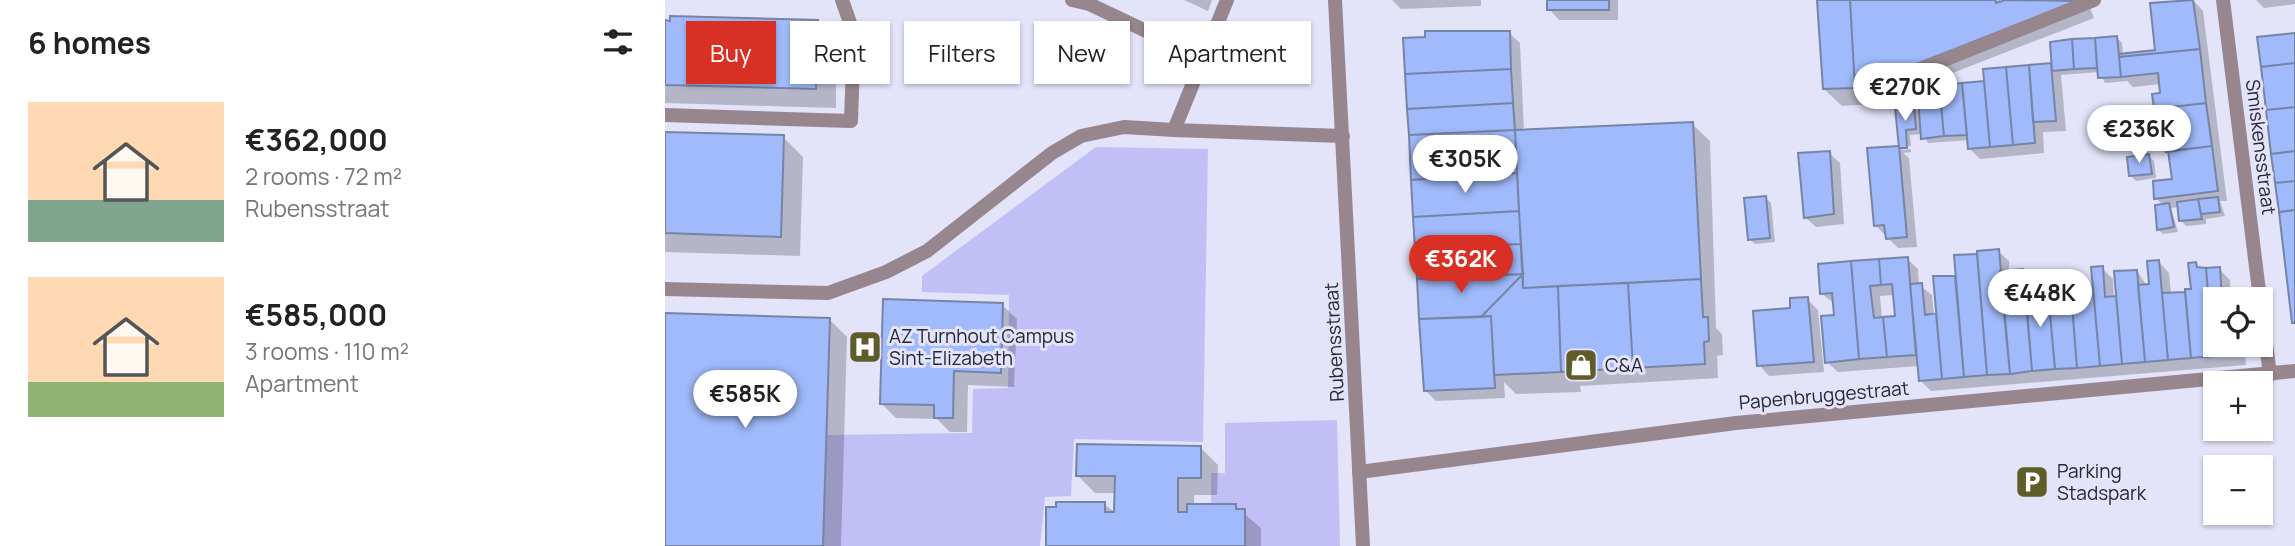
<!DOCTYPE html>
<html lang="en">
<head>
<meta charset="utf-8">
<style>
	:root { --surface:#fff; --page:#f2f2f2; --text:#222; --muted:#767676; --accent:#d93025 }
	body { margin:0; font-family:Manrope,sans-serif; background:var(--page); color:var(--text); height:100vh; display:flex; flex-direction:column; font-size:26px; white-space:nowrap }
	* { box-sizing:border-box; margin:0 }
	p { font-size:23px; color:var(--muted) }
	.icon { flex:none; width:38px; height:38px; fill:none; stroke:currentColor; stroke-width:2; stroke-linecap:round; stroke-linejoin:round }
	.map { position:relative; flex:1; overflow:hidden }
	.sheet { display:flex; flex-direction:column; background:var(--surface); width:665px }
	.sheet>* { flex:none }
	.hud { position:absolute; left:21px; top:21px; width:665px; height:63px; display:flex; gap:14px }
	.controls { position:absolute; left:1538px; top:287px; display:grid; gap:14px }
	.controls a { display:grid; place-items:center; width:70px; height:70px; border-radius:0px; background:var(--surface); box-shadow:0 2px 5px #0004; font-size:35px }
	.price { position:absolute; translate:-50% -60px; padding:0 16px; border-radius:24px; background:#fff; color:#222; font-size:23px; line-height:46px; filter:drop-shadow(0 2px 4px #0008) }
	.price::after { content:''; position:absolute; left:50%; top:42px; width:21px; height:16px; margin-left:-10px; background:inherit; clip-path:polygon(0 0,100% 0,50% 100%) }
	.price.selected { background:var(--accent); color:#fff }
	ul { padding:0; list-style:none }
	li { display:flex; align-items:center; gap:21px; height:175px; padding:0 28px }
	li span { display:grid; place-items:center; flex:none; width:196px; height:140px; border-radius:0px; color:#555 }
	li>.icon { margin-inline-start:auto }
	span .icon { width:84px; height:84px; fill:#fffc; stroke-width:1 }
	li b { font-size:30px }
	h2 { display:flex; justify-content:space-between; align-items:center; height:84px; padding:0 28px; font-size:30px }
	.tag { padding:0 24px; border-radius:0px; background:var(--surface); box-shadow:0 2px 5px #0004; font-size:24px; line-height:63px }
	.tag.selected { background:var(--accent); color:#fff }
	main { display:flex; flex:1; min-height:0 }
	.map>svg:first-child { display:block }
</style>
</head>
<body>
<main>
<section class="sheet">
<h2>6 homes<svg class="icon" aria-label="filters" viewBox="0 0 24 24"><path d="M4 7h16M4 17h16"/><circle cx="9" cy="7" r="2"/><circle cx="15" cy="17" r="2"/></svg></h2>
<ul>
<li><span style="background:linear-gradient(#ffd9b3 70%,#7fa58c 0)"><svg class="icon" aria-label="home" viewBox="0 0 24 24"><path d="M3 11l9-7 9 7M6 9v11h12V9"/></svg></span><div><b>€362,000</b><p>2 rooms · 72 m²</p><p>Rubensstraat</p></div></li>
<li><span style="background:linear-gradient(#ffd9b3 75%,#8fb573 0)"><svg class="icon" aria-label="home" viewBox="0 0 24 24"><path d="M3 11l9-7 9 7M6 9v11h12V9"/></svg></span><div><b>€585,000</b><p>3 rooms · 110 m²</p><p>Apartment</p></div></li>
</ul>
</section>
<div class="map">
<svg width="1630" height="546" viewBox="0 0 1630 546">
	<rect width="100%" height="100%" fill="#e3e3fa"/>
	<!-- green -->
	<path fill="#c2bff6" d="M431,147L543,149L538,442L409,439L406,496L380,497L375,546H158L160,435L307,433L308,389L343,388L344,295L257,292V276Z
		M672,420L675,546H580L571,509L546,504V473H560V423Z"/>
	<!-- shadow -->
	<path fill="#0003" fill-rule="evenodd" d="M519,0H547L543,11Z
		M727,0H816V6L736,9Z
		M884,0H953V20H894L884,9Z
		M1154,0H1335V3L1343,0H1422L1429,18L1208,104L1177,106L1159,89Z
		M1528,0L1538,11L1562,201H1555L1560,216L1541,219V224L1521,226L1516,221L1514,207L1506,208L1513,232L1498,234L1493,229L1498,205L1491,198L1509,180L1501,129L1492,120L1496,84L1468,87L1462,81L1440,83L1434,72L1396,75L1401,131L1378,132L1379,153L1315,159L1304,148V140L1263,143L1258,134L1245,135L1246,146H1238V150L1246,149V152L1238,153L1244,158L1252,247L1233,248L1210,225L1233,148L1236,151L1232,108L1249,107L1256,115L1277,95L1276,87L1321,83L1386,65L1389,68L1387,43L1452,38L1457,43L1458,55L1492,51Z
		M1591,0H1630V4L1599,8Z
		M0,22H153L173,42L172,49L194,69L193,81H171V108L0,103Z
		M844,33L855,43L859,131L1027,124L1045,141L1051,328L1057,334L1058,355L1052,356L1053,378L915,386L916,392L851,394L839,382L840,398L771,401L760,390Z
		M0,134L118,137L138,157L135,256L0,252Z
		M1164,153L1175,163L1179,224L1151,227L1140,217Z
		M1484,156L1489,161L1491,178L1471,181L1466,176Z
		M1101,198L1106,203L1110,242L1090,244L1084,239Z
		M1333,251L1344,261V272L1357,271L1368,284H1374L1385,295L1405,279L1420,278L1430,289L1437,268L1448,279L1449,298L1453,297L1472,271L1482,286H1486L1494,262L1504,273L1506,294L1527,290L1531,264L1536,269H1554L1565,280L1566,299H1550V345H1579L1581,365L1266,391L1255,380L1254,366L1173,372L1162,362L1171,316L1170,304L1157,294L1242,259L1253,269L1254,285L1267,295L1269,315H1273L1270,278L1292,277L1291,257ZM1229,295L1232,317L1217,319L1215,296Z
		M1142,299L1153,310L1159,372L1104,376L1094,365L1127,310Z
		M337,305L352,319L349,387L303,385L302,432H285L272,419L231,418L216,403Z
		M0,315L164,319L182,337L176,546H0Z
		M535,447L553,465L552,495H529V506H570L596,528V546H382L439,504L451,513V493H430L413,476Z"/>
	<!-- building -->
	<path fill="#a0bafb" stroke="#7684a5" stroke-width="2" d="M882,0H944V10H882Z
		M1152,0H1185L1190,88L1158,89Z
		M1185,0H1330L1331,3L1340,0L1413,1L1190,88Z
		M1528,0L1535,49L1454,57V54L1490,50L1485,3Z
		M5,16L153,20L152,47L174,48V62H152L151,89L0,85V20L5,21Z
		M760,31H845L846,69L740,74L738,38L760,37Z
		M1630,33V63L1596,67L1592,37Z
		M1452,36L1456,77L1433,78L1430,38Z
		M1430,38L1432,68L1409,69L1407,39Z
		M1407,39L1409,69L1387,71L1385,42Z
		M1535,49L1541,103L1489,109L1487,94L1495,93L1493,73L1456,77L1454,57Z
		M1386,63L1391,121L1368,122L1364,65Z
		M1630,63V107L1601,110L1596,67Z
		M1364,65L1370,143L1348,145L1341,67Z
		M1341,67L1348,145L1325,147L1318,69Z
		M846,69L848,103L742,109L740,74Z
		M1319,81L1325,147L1303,149L1297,83Z
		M1297,83L1302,135L1279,136L1274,85Z
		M1275,94L1279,136L1256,139L1253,96Z
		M848,103L850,130L744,135L742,109Z
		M1541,103L1547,146L1501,152L1498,120L1490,121L1489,109Z
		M1249,106L1251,129L1241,130L1242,148H1234L1230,107Z
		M1630,107V151L1606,154L1601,110Z
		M1028,122L1036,279L858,288L850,130Z
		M850,130L852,173L746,180L744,135Z
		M0,132L119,135L116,237L0,233Z
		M1234,146L1242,237L1221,239L1219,225L1209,226L1202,148Z
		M1547,146L1553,191L1489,199L1488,181L1507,179L1503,151Z
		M1165,151L1169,214L1139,218L1133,153Z
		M1630,151V181L1610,183L1606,154Z
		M1484,154L1487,174L1464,176L1462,157Z
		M852,173L854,211L748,217L746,180Z
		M1630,181V210L1614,212L1610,183Z
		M1101,196L1105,238L1083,240L1079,198Z
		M1553,197L1555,212L1536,214L1533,199Z
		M1533,199L1537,219L1514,221L1512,202Z
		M1504,203L1509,227L1492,230L1490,205Z
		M1630,210V323H1627L1614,212Z
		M854,211L856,244L750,249L748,217Z
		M856,244L858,274L752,279L750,249Z
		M1334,249L1345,374L1322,375L1312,251Z
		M1312,254L1322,375L1299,377L1289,255Z
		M1243,257L1251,355L1222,357L1218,317L1230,316L1227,284L1216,285L1214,259Z
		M1214,259L1216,285L1205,286L1209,318L1218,317L1222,357L1194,359L1186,261Z
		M1494,260L1503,360L1480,362L1473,285L1484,284L1482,261Z
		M1186,261L1194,359L1160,363L1156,316L1169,315L1167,293L1155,294L1153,264Z
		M1531,262L1532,267L1541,268L1548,356L1526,358L1520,289H1526L1523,263Z
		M1438,266L1440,297L1451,296L1457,364L1435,366L1426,267Z
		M1555,267L1557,299H1550V345H1571L1572,355L1548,356L1541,268Z
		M1358,269L1367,371L1345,374L1335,271Z
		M1472,270L1480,362L1457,364L1449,271Z
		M858,274L816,317L754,319L752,279Z
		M858,274V288L893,286L896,372L829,375L826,316L816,317Z
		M1268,276H1290L1299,377L1277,379Z
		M1420,277L1421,289L1428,288L1435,366L1412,368L1405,278Z
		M1036,279L1038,317H1043L1044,341L1039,342L1040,364L968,368L963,283Z
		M1405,279L1412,368L1390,369L1382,280Z
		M1374,282L1375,294L1383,293L1390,369L1367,371L1360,284Z
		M963,283L968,368L896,372L893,286Z
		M1257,283L1260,315L1271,313L1277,379L1254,381L1245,284Z
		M1520,292L1526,358L1503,360L1497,293Z
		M1143,297L1149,362L1092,366L1088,311L1125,308V298Z
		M218,299L338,303L336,373L289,371L288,418H269V405L215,404Z
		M0,313L165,318L158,546H0Z
		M826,316L830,388L759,391L754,319Z
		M412,444L536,446V478H513V512H522V504H571V509H580V546H381V507H391V502H440V512H449L450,476H411Z"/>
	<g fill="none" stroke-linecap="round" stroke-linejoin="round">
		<!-- service -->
		<path stroke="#97868e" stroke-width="14" d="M407,0L424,4L538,58
			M1229,80L1429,0
			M0,115L186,121L189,34L177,0
			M0,289L163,293L221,272L262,251L387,153L416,136L459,127L509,130"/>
		<!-- minor -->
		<path stroke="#97868e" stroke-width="14" d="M562,0L509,130L678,136
			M1558,0L1595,299
			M1596,304L1605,375
			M694,472L1071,423L1630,371"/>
		<!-- tertiary -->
		<path stroke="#97868e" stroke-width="14" d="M670,0L698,546"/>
	</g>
	<!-- icons -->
	<defs>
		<symbol id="hospital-square" viewBox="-11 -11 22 22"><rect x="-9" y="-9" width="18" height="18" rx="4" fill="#5e5d29" stroke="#e3e3fa"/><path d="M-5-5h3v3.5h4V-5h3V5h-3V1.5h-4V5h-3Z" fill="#fff"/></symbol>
		<symbol id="shop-square" viewBox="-11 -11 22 22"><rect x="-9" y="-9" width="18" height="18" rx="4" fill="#5e5d29" stroke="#e3e3fa"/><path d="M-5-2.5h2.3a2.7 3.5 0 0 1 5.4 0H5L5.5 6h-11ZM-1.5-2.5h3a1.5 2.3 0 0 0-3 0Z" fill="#fff"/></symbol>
		<symbol id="parking-square" viewBox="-11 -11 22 22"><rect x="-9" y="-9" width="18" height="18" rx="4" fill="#5e5d29" stroke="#e3e3fa"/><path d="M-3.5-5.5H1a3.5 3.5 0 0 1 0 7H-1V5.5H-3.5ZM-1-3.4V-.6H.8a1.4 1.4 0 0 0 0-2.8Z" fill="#fff"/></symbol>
	</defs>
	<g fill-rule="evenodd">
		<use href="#hospital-square" x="181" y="328" width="38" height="38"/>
		<use href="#shop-square" x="897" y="346" width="38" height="38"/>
		<use href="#parking-square" x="1348" y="463" width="38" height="38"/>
	</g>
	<g text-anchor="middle" stroke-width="6" stroke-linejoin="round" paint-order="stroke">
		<!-- street labels -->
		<g font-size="19" fill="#272634" stroke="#e3e3fa">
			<text transform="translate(1596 147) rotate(83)" y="7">Smiskensstraat</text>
			<text transform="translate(669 342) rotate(-93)" y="7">Rubensstraat</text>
			<text transform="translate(1159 395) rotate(-5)" y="7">Papenbruggestraat</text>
		</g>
		<!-- poi labels -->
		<g font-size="19" fill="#272634" stroke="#e3e3fa" text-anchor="start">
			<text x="224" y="343">AZ Turnhout Campus<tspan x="224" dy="22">Sint-Elizabeth</tspan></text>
			<text x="940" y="372">C&amp;A</text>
			<text x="1392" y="478">Parking<tspan x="1392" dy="22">Stadspark</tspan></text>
		</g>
	</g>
</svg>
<div class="controls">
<a><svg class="icon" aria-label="locate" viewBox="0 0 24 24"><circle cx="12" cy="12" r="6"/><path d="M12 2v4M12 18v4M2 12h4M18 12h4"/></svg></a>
<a>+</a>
<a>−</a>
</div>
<b class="price" style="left:1240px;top:123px">€270K</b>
<b class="price" style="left:1474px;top:165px">€236K</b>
<b class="price" style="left:800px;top:195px">€305K</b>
<b class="price selected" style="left:796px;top:295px">€362K</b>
<b class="price" style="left:1375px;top:329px">€448K</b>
<b class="price" style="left:80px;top:430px">€585K</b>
<div class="hud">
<a class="tag selected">Buy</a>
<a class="tag">Rent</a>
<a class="tag">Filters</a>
<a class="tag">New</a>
<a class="tag">Apartment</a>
</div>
</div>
</main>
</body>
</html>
